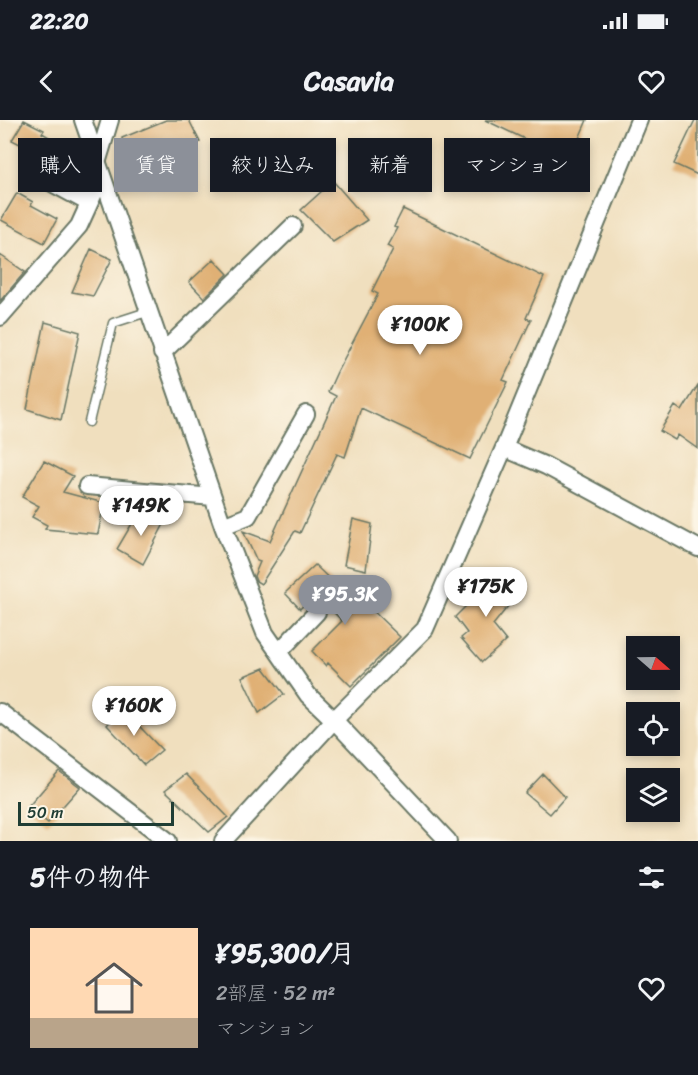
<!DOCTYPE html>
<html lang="ja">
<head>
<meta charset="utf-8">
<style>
	:root { --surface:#171b24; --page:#20242c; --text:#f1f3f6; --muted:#9ea1a6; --line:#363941; --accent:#8c9099 }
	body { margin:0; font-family:Sriracha,"Klee One",sans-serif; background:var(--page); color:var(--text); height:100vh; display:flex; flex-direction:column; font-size:22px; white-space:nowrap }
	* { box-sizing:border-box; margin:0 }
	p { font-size:20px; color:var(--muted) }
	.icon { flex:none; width:33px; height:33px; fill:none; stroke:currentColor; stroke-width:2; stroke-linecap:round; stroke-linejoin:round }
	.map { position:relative; height:721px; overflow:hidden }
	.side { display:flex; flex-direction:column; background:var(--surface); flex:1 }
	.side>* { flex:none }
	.hud { position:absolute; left:18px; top:18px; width:663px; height:54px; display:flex; gap:12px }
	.needle { width:39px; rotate:110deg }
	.tools { position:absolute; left:626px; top:516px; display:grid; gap:12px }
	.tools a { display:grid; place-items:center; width:54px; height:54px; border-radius:0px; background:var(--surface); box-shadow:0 3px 9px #0003; font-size:30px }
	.scale { position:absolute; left:18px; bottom:15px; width:156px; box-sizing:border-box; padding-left:6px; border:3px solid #1f3d34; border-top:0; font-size:16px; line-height:21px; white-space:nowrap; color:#1f3d34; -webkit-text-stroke:4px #fcf5e5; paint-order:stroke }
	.price { position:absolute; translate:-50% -51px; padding:0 14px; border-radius:21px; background:#fff; color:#222; font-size:20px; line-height:39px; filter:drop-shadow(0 2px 3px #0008) }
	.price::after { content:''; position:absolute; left:50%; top:36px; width:18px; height:14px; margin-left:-9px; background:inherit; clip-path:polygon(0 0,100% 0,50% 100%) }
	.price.active { background:var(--accent); color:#fff }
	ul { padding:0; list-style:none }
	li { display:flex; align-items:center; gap:18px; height:150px; padding:0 30px }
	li+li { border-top:2px solid var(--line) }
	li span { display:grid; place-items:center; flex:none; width:168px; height:120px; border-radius:0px; color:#555 }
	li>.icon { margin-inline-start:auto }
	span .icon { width:72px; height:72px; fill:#fffc; stroke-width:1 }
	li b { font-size:26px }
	h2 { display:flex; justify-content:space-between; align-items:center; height:72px; padding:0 30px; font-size:26px }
	.tag { padding:0 21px; border-radius:0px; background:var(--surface); box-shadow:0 3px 9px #0003; font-size:21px; line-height:54px }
	.tag.active { background:var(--accent); color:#fff }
	.status { display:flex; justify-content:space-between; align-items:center; height:42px; padding:0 30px; background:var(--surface); direction:ltr }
	.status svg { height:16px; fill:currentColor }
	header { display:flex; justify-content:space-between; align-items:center; height:78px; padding:0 30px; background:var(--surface); font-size:27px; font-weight:800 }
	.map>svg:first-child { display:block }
</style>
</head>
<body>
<div class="status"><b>22:20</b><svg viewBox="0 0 49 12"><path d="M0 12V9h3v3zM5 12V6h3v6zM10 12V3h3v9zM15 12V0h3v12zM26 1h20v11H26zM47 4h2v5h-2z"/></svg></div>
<header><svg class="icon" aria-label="back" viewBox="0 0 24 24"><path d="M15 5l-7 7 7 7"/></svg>Casavia<svg class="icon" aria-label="heart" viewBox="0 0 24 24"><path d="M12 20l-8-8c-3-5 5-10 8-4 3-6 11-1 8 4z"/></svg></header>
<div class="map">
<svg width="698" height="721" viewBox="0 0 698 721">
	<rect width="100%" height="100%" fill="#fcf5e5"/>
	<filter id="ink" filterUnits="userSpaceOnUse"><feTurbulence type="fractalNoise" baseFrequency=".0167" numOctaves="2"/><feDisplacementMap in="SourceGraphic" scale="12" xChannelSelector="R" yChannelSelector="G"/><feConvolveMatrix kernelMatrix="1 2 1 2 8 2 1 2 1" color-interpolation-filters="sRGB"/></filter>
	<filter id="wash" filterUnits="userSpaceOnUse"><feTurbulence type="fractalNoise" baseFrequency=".008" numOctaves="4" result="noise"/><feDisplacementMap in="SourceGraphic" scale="24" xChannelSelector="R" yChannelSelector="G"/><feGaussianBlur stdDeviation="1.35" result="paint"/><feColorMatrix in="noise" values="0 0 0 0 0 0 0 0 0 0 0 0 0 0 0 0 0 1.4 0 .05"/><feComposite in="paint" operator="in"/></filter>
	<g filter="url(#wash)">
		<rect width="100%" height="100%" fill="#f0dfbe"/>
		<g id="blocks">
			<!-- building -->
			<path fill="#e0b074" d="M24,0L44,10L42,13L61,24L56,30L74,39L64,58L35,42L40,34L12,20Z
				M166,0H189L200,22L124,46L122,18Z
				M485,0H587L577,23L586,27L579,45Z
				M695,0H698V55L674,44Z
				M333,61L367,100L333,122L301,90Z
				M17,73L33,82L31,85L57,99L44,123L1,100Z
				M403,89L544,157L526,198L531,200L503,260L508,262L470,339L361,288L345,337L337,334L300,413L295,411L261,464L256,461L254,456L260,442L257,441L243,411L270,421L336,276L328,272L337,252L378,174L372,171L393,129L387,126L397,108L394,107Z
				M91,129L112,139L93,176L72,172Z
				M0,135L25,152L0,181Z
				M214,139L228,154L204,178L189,162Z
				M45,202L80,212L61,300L27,289Z
				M698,265V329L678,315L675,320L660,311L675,286L682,291Z
				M44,341L73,356L63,372L104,383L98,414L45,409L47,405L32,397L39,386L22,377Z
				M140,390L164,404L143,444L117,429Z
				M353,399L372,404L366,450L344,445Z
				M315,445L340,469L341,460L400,517L351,566L328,543L326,546L312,531L342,501L320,478L318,480L312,476L300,489L285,473Z
				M497,455L517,475L493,505L506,521L482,542L461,518L467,513L455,497Z
				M264,548L284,574L259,593L242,557Z
				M122,588L162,630L144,645L107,605Z
				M59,651L80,667L48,703L28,687Z
				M186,654L228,697L209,712L165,670Z
				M543,654L565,677L550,694L525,673Z"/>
		</g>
	</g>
	<g filter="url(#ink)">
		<use href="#blocks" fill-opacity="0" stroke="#687664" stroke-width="1.5"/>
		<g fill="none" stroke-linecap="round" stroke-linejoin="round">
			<defs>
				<path id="lane" d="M89,302L113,203L147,192"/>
				<path id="street" d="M83,0L223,406L265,513L308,575L334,600L448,721
					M37,55L89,83
					M0,197L79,106L94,73L98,40L110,0
					M162,233L293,106
					M504,328L546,346L698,428
					M87,366L213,377
					M223,406L248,396L306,294
					M279,532L317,492
					M0,592L168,721
					M223,721L334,600L425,509L504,328L639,0"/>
			</defs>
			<!-- lane casing -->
			<use href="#lane" stroke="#687664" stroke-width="11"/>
			<!-- street casing -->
			<use href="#street" stroke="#687664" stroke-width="20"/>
			<!-- lane -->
			<use href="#lane" stroke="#fff" stroke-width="8"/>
			<!-- street -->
			<use href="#street" stroke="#fff" stroke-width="16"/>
		</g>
	</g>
</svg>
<div class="tools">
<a><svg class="needle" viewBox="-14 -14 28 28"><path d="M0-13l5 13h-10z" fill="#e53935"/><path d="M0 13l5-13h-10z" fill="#9ea1a6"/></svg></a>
<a><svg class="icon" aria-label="locate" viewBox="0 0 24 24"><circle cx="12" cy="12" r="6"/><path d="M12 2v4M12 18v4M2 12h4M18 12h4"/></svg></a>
<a><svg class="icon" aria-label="layers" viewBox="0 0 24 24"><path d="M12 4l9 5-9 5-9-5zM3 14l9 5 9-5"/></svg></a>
</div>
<div class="scale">50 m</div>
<b class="price" style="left:420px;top:236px">¥100K</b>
<b class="price" style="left:141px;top:417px">¥149K</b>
<b class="price" style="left:486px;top:498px">¥175K</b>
<b class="price active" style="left:345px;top:506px">¥95.3K</b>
<b class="price" style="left:134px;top:617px">¥160K</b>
<div class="hud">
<a class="tag">購入</a>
<a class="tag active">賃貸</a>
<a class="tag">絞り込み</a>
<a class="tag">新着</a>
<a class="tag">マンション</a>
</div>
</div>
<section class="side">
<h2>5件の物件<svg class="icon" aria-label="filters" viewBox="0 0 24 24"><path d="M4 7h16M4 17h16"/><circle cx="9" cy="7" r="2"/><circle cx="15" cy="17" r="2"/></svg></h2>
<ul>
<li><span style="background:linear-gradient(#ffd9b3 75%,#b9a48a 0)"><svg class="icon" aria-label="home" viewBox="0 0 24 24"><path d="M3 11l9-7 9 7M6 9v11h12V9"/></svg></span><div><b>¥95,300/月</b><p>2部屋 · 52 m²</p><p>マンション</p></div><svg class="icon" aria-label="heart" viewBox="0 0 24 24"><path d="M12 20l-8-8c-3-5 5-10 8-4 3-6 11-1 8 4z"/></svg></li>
</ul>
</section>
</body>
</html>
